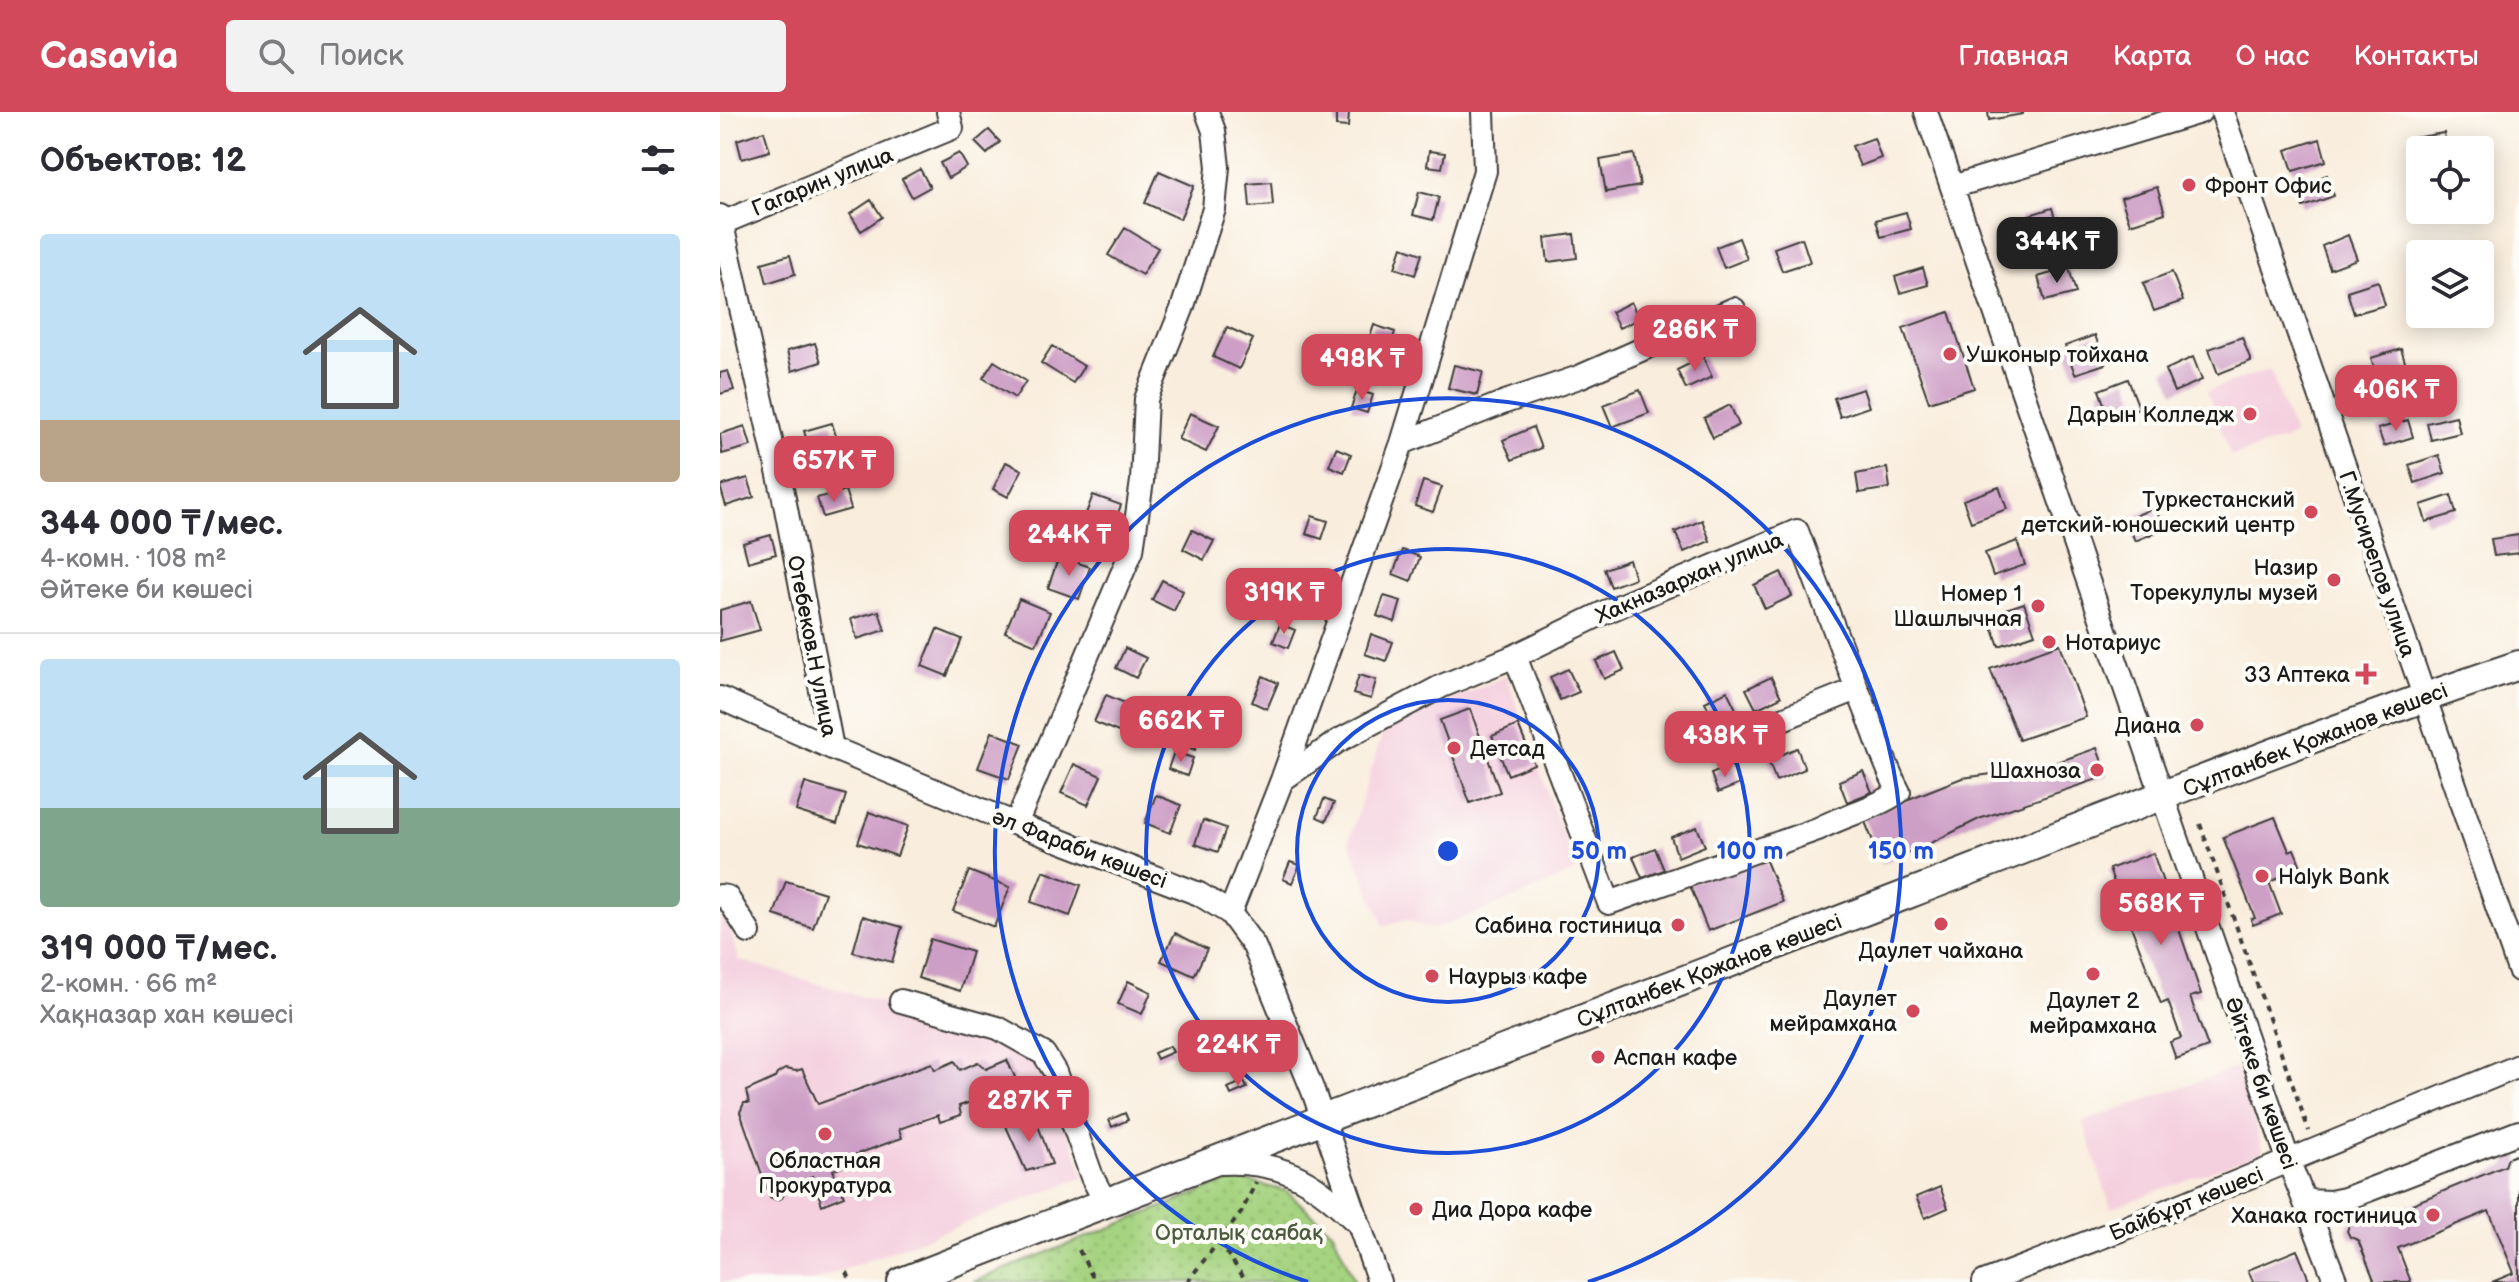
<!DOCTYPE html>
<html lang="ru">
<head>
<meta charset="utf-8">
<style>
	:root { --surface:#fff; --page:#f2f2f3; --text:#2b2b33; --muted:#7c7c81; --line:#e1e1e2; --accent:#d1495b }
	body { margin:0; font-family:"Balsamiq Sans",sans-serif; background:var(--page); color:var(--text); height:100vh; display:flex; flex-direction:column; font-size:30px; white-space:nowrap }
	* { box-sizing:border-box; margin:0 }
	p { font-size:26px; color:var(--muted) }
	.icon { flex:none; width:44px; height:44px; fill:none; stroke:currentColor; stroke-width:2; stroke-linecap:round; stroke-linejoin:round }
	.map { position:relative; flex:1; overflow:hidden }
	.details { display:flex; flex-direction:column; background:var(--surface); width:720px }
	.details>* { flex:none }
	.controls { position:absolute; left:1686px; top:24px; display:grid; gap:16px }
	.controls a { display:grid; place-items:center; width:88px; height:88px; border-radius:8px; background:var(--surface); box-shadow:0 4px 20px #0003; font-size:40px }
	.price { position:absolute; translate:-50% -68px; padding:0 18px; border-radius:16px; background:var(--accent); color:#fff; font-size:26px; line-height:52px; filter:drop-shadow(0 2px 4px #0008) }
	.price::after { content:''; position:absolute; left:50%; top:48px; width:24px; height:18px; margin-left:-12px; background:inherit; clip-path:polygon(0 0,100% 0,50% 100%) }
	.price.selected { background:#222; color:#fff }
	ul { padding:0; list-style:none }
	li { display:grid; align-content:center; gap:16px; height:424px; padding:0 40px }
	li+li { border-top:2px solid var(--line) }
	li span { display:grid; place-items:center; height:248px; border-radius:8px; color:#555 }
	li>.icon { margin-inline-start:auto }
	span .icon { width:144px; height:144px; fill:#fffc; stroke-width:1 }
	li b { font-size:34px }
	h2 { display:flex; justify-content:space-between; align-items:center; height:96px; padding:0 40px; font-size:34px }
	header { display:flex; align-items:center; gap:48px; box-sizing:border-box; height:112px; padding:0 40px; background:var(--accent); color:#fff }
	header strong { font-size:38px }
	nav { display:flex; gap:44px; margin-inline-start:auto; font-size:28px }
	.search { width:560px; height:72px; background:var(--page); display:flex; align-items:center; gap:20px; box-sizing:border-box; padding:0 28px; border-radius:8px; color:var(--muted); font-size:30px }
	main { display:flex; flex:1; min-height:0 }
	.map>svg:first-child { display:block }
</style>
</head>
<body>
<header>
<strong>Casavia</strong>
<div class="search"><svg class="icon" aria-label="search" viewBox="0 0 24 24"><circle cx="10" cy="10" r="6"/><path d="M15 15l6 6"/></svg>Поиск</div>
<nav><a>Главная</a><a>Карта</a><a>О нас</a><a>Контакты</a></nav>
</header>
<main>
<section class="details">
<h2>Объектов: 12<svg class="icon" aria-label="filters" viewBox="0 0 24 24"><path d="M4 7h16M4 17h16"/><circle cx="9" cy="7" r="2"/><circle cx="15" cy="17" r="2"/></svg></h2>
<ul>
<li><span style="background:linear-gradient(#bfe0f5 75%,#b9a48a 0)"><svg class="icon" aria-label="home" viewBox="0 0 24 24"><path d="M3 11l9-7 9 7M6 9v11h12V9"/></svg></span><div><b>344 000 ₸/мес.</b><p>4-комн. · 108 m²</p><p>Әйтеке би көшесі</p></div></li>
<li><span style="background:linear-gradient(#bfe0f5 60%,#7fa58c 0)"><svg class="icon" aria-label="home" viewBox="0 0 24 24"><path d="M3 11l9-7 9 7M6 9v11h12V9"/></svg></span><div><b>319 000 ₸/мес.</b><p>2-комн. · 66 m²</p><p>Хақназар хан көшесі</p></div></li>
</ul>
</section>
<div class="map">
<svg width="1799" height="1170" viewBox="0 0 1799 1170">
	<defs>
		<pattern id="grass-dots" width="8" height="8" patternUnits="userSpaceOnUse" patternTransform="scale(2)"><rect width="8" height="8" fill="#a6d380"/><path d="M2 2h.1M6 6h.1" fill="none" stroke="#8eb56e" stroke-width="1.8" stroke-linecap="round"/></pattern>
	</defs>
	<rect width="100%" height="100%" fill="#fdfcf7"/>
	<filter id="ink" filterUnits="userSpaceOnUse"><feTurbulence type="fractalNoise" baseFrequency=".0125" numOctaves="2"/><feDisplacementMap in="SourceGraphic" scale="16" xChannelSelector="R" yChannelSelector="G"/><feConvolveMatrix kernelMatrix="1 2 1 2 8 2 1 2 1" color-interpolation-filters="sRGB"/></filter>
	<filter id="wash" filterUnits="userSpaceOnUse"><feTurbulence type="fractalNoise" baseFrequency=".006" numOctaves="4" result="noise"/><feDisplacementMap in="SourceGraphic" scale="32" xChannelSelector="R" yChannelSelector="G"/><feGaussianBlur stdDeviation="1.8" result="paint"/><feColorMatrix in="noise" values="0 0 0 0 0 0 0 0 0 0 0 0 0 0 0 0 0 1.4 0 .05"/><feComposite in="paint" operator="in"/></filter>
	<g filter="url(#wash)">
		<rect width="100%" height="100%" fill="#f9eddd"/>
		<!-- built -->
		<path fill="#f4cfde" d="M1550,257L1574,324L1511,345L1487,279Z
			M786,564L856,759L796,786L712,817L685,807L664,814L629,729L664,617Z
			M4,797L19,848L283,927L323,952L365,1065L91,1170H0V799Z
			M1518,955L1543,1040L1391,1096L1363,1010Z"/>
		<!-- grass -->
		<path fill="url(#grass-dots)" stroke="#61784e" stroke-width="2" d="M516,1066L566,1079L613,1120L635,1170H253Z"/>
		<g id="blocks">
			<!-- building -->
			<path fill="#ce9fc6" d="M616,0H629L628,15L616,14Z
				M1268,0H1303V2L1269,8Z
				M269,18L280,30L267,42L255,30Z
				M44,19L50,39L22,47L17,28Z
				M1724,21L1727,38H1700V45L1697,46L1693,26Z
				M1154,26L1161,46L1140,54L1132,34Z
				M1600,27L1606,49L1573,59L1566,38Z
				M709,39L725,41L722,56L707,54Z
				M239,41L247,55L228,66L220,51Z
				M914,42L920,74L886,80L880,48Z
				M200,57L210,75L192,85L182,67Z
				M439,59L474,74L460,107L425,91Z
				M1607,63L1614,84L1583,95L1576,74Z
				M551,70L553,93L530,95L528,72Z
				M1437,75L1445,101L1410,112L1401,86Z
				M699,80L719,85L713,108L693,103Z
				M151,88L162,105L141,119L130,102Z
				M1332,96L1340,123L1308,132L1300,106Z
				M1186,100L1191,117L1161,125L1156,108Z
				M405,116L438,136L422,163L388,143Z
				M854,122L857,146L828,150L825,126Z
				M1628,123L1637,147L1610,157L1602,134Z
				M1019,126L1027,147L1004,156L996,135Z
				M1082,126L1090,150L1062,159L1054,136Z
				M682,135L702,142L695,163L675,156Z
				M70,143L75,162L47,171L42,151Z
				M1203,156L1208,173L1180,181L1175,165Z
				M1349,156L1356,181L1325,189L1318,165Z
				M1452,160L1463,189L1434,199L1423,171Z
				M1658,169L1665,193L1634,202L1627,179Z
				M911,190L919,207L899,216L891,200Z
				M1229,200L1254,276L1209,290L1183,216Z
				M654,213L675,220L669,238L648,231Z
				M507,215L533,227L519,257L493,245Z
				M1375,223L1385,252L1355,262L1345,234Z
				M1522,225L1531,249L1498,262L1489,237Z
				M95,231L101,250L72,259L67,239Z
				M332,234L364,254L353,271L321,251Z
				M1681,237L1688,260L1658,270L1651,246Z
				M983,245L992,265L966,277L957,258Z
				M1473,245L1482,268L1454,280L1445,258Z
				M274,249L306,269L295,286L263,266Z
				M734,253L763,260L757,283L728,276Z
				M8,259L14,278L0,282V261Z
				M1710,262L1715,280L1686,289L1680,272Z
				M1408,267L1419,296L1389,306L1379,278Z
				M1143,277L1149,295L1120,305L1114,286Z
				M637,278L653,283L647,301L631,296Z
				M920,278L929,301L892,315L883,293Z
				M1010,293L1019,313L993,326L984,306Z
				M470,301L499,314L486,340L458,327Z
				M1736,304L1740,321L1711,328L1707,311Z
				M1688,308L1693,325L1664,334L1658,317Z
				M112,311L118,331L90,339L84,319Z
				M25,314L31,334L2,342L0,322Z
				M813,315L821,336L792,348L783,328Z
				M616,336L631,342L624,360L609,354Z
				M1719,343L1725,361L1695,371L1689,353Z
				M286,350L302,358L288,385L273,377Z
				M1167,356L1170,376L1139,381L1136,362Z
				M28,366L34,385L6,394L0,374Z
				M703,369L722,375L713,400L695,394Z
				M1279,375L1287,397L1251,410L1243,388Z
				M125,378L131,397L103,405L97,386Z
				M373,383L401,393L389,425L361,415Z
				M1731,383L1736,401L1706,410L1701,393Z
				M1435,395L1444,417L1415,429L1406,408Z
				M592,404L608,409L602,427L586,422Z
				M982,408L990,429L964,440L955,420Z
				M472,418L494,429L484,448L463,437Z
				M51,423L56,442L28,450L23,431Z
				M1799,423V441L1774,444L1771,427Z
				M1297,429L1305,453L1273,464L1265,441Z
				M682,438L700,445L691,469L673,462Z
				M339,444L370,455L359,487L328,476Z
				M909,448L915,466L891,475L884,457Z
				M1061,460L1072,484L1045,497L1034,473Z
				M576,466L591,471L584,489L570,483Z
				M442,468L463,479L454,499L432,488Z
				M664,484L681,489L675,510L657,504Z
				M299,487L330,500L316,533L285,520Z
				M31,489L40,518L0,529V498Z
				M1304,491L1315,522L1279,534L1268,503Z
				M159,499L165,518L137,527L131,507Z
				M560,512L575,518L568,536L553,530Z
				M217,517L242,527L227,564L202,554Z
				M651,522L673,530L666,549L645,542Z
				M1340,532L1366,605L1299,628L1270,557Z
				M405,536L426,546L416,566L396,556Z
				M896,540L904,558L884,567L876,549Z
				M848,557L859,580L840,588L830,565Z
				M639,563L656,568L651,587L633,582Z
				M543,564L558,571L547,597L532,590Z
				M1051,565L1061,585L1036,597L1026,577Z
				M1007,579L1017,599L995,610L985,590Z
				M386,583L412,594L401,621L374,610Z
				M750,597L780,680L750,691L720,608Z
				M463,612L482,619L475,638L456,631Z
				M798,613L814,652L788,663L772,624Z
				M272,620L303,632L289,667L258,656Z
				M1077,636L1085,657L1056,669L1048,648Z
				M1377,636L1387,664L1259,707L1205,734L1162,751L1143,705L1242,666L1324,655Z
				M454,640L473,646L467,664L448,657Z
				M354,652L381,664L368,693L341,681Z
				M1012,653L1020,672L998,681L991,662Z
				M1143,659L1152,680L1127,690L1119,669Z
				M85,671L126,683L117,712L76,699Z
				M436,683L461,693L450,721L425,711Z
				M604,687L614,691L606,709L597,705Z
				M149,700L188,714L177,744L138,731Z
				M1555,705L1569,739L1574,737L1582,757L1549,770L1561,802L1533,813L1531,807L1535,806L1503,725Z
				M483,708L506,716L498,740L475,732Z
				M977,715L985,734L958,745L951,725Z
				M935,736L944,758L922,766L913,745Z
				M1433,741L1481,882L1470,885L1488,935L1456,947L1450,930L1461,926L1448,889L1441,892L1389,757Z
				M1044,744L1063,790L988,819L969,771Z
				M570,750L580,753L572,771L563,767Z
				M249,759L290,775L274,815L233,799Z
				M323,759L361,773L350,804L311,790Z
				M66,769L105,781L93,816L54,803Z
				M143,804L182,815L172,850L133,840Z
				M455,821L487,837L474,864L441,849Z
				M210,827L252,840L240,879L198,866Z
				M408,869L431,880L422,902L398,892Z
				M450,934L453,940L437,947L434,941Z
				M287,948L295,965L283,976L285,990L272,996L265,988L260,987L239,994L241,1003L220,1010L218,1003L179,1017L182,1026L129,1045L131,1052L113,1058L124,1084L102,1093L92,1064L65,1080L62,1086L56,1088L50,1085L20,1000L24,991H29L26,979L55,966L57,962L65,957L76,959L82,957L98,992L212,951L215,958L235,949L240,958L258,950L266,957Z
				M524,969L527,976L511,983L508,976Z
				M405,1001L408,1008L392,1015L389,1008Z
				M315,1005L332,1052L306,1059L285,1012Z
				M1796,1043L1799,1045V1170H1772L1794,1161L1769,1099L1678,1136L1691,1170H1655L1638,1128L1630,1125L1627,1119L1630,1111L1639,1107L1646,1111L1785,1054L1788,1046Z
				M1220,1075L1228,1096L1205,1106L1196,1085Z
				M1577,1138L1590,1170H1533L1528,1158Z"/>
		</g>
	</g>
	<g filter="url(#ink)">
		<use href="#blocks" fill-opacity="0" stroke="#3d3b39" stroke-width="2"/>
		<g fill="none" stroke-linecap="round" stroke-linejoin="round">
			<defs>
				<path id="minor" d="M1206,0L1569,1050L1616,1170
					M1502,0L1799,858
					M1232,75L1480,0
					M0,104L63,381L112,636
					M2,111L232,16L228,0
					M682,331L785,290L859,265L1014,197
					M795,544L889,791L1098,717C1124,703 1154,697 1179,680C1161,647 1153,611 1137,577
					M0,586L112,636L296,712L479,782L510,801L534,834L593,979L659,1170
					M562,668L618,629L722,574L795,544L883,501L1077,419L1137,577L993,635
					M296,712L412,438L422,369L426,287L462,197L494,97L498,55L494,19L487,0
					M0,784L7,785L29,820
					M510,801L562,668L682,331L765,59L763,0
					M181,889L278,916L324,942L335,960L372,1065L386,1091
					M501,1051C558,1048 593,1067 633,1107
					M1586,1089L1610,1090L1625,1087L1799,1020
					M1264,1170L1400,1118L1799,954"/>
				<path id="major" d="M182,1170C517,1039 853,910 1188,782C1391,704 1593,622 1799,553"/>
			</defs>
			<!-- minor casing -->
			<use href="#minor" stroke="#3d3b39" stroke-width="26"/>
			<!-- major casing -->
			<use href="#major" stroke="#3d3b39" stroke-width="32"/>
			<!-- path -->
			<path stroke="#3d3b39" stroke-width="4" stroke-dasharray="6 6" stroke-linecap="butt" d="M1480,712L1589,1019
				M499,1130L527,1170
				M359,1138L375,1170
				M127,1160L131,1170
				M467,1170L521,1101L536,1070"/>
			<!-- minor -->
			<use href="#minor" stroke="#fff" stroke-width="22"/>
			<!-- major -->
			<use href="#major" stroke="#fff" stroke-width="28"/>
		</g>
	</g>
	<!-- distance rings -->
	<g fill="none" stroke="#1d4ed8" stroke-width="4">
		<circle cx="728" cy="739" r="151"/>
		<circle cx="728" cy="739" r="302"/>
		<path d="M588 1170A453 453 0 1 1 868 1170"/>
	</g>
	<!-- markers -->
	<g fill="#d1495b" stroke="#fdfcf7" stroke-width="3">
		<circle cx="1469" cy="73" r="8"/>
		<circle cx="1230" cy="242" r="8"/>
		<circle cx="1530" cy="302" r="8"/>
		<circle cx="1591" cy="400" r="8"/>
		<circle cx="1614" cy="468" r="8"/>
		<circle cx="1318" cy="494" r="8"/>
		<circle cx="1329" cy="530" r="8"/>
		<path d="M1642 550h8v8h8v8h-8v8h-8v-8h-8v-8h8z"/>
		<circle cx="1477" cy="613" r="8"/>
		<circle cx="734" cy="636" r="8"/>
		<circle cx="1377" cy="658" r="8"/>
		<circle cx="1542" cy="764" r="8"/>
		<circle cx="1221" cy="812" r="8"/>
		<circle cx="958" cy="813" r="8"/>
		<circle cx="1373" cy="862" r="8"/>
		<circle cx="712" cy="864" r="8"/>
		<circle cx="1193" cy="899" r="8"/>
		<circle cx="878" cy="945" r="8"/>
		<circle cx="105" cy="1022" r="8"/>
		<circle cx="696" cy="1097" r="8"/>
		<circle cx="1713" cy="1103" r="8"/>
	</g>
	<g text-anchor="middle" stroke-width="8" stroke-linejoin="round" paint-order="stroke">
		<!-- street labels -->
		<g font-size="22" fill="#1c1c1c" stroke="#fdfcf7">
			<text transform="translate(102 69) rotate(-22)" y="8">Гагарин улица</text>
			<text transform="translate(1658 452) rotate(71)" y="8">Г.Мусирепов улица</text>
			<text transform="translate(969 465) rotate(-23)" y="8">Хакназархан улица</text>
			<text transform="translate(93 534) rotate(79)" y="8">Отебеков.Н улица</text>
			<text transform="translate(1595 627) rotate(-21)" y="8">Сұлтанбек Қожанов көшесі</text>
			<text transform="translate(360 736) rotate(21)" y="8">әл Фараби көшесі</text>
			<text transform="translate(989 858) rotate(-21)" y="8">Сұлтанбек Қожанов көшесі</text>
			<text transform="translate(1542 971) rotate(71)" y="8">Әйтеке би көшесі</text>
			<text transform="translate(1466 1091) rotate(-22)" y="8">Байбұрт көшесі</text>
		</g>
		<!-- poi labels -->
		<g font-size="22" fill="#1c1c1c" stroke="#fdfcf7" text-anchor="end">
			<text x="1485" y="81" text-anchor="start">Фронт Офис</text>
			<text x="1246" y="250" text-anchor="start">Ушконыр тойхана</text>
			<text x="1514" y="310">Дарын Колледж</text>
			<text x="1575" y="395">Туркестанский<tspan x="1575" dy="25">детский-юношеский центр</tspan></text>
			<text x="1598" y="463">Назир<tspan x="1598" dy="25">Торекулулы музей</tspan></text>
			<text x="1302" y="489">Номер 1<tspan x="1302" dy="25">Шашлычная</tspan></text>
			<text x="1345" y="538" text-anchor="start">Нотариус</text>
			<text x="1630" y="570">33 Аптека</text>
			<text x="1461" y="621">Диана</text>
			<text x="750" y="644" text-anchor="start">Детсад</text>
			<text x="1361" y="666">Шахноза</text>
			<text x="1558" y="772" text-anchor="start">Halyk Bank</text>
			<text x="942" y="821">Сабина гостиница</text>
			<text x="1221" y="846" text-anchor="middle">Даулет чайхана</text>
			<text x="728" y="872" text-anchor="start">Наурыз кафе</text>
			<text x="1177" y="894">Даулет<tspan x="1177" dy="25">мейрамхана</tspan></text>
			<text x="1373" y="896" text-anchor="middle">Даулет 2<tspan x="1373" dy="25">мейрамхана</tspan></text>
			<text x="894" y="953" text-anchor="start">Аспан кафе</text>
			<text x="105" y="1056" text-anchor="middle">Областная<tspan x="105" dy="25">Прокуратура</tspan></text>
			<text x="712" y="1105" text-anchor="start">Диа Дора кафе</text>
			<text x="1697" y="1111">Ханака гостиница</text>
		</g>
		<!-- park labels -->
		<g font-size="22" fill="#4c5c3f" stroke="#fdfcf7">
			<text x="519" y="1128">Орталық саябақ</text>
		</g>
	</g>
	<circle cx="728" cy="739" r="12" fill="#1d4ed8" stroke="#fdfcf7" stroke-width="4"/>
	<g font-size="24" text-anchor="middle" font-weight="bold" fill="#1d4ed8" stroke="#fdfcf7" stroke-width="8" stroke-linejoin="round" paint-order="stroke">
		<text x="879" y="747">50 m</text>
		<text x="1030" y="747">100 m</text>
		<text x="1181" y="747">150 m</text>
	</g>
</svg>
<div class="controls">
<a><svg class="icon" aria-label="locate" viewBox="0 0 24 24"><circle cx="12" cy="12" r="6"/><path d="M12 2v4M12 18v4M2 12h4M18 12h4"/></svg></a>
<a><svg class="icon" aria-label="layers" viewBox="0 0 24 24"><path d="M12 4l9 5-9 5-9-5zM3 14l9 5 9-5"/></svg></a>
</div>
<b class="price selected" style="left:1337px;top:173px">344K ₸</b>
<b class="price" style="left:975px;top:261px">286K ₸</b>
<b class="price" style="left:642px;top:290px">498K ₸</b>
<b class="price" style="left:1676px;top:321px">406K ₸</b>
<b class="price" style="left:114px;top:392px">657K ₸</b>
<b class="price" style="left:349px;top:466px">244K ₸</b>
<b class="price" style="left:564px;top:524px">319K ₸</b>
<b class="price" style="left:461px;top:652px">662K ₸</b>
<b class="price" style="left:1005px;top:667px">438K ₸</b>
<b class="price" style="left:1441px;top:835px">568K ₸</b>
<b class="price" style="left:518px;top:976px">224K ₸</b>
<b class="price" style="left:309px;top:1032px">287K ₸</b>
</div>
</main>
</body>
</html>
